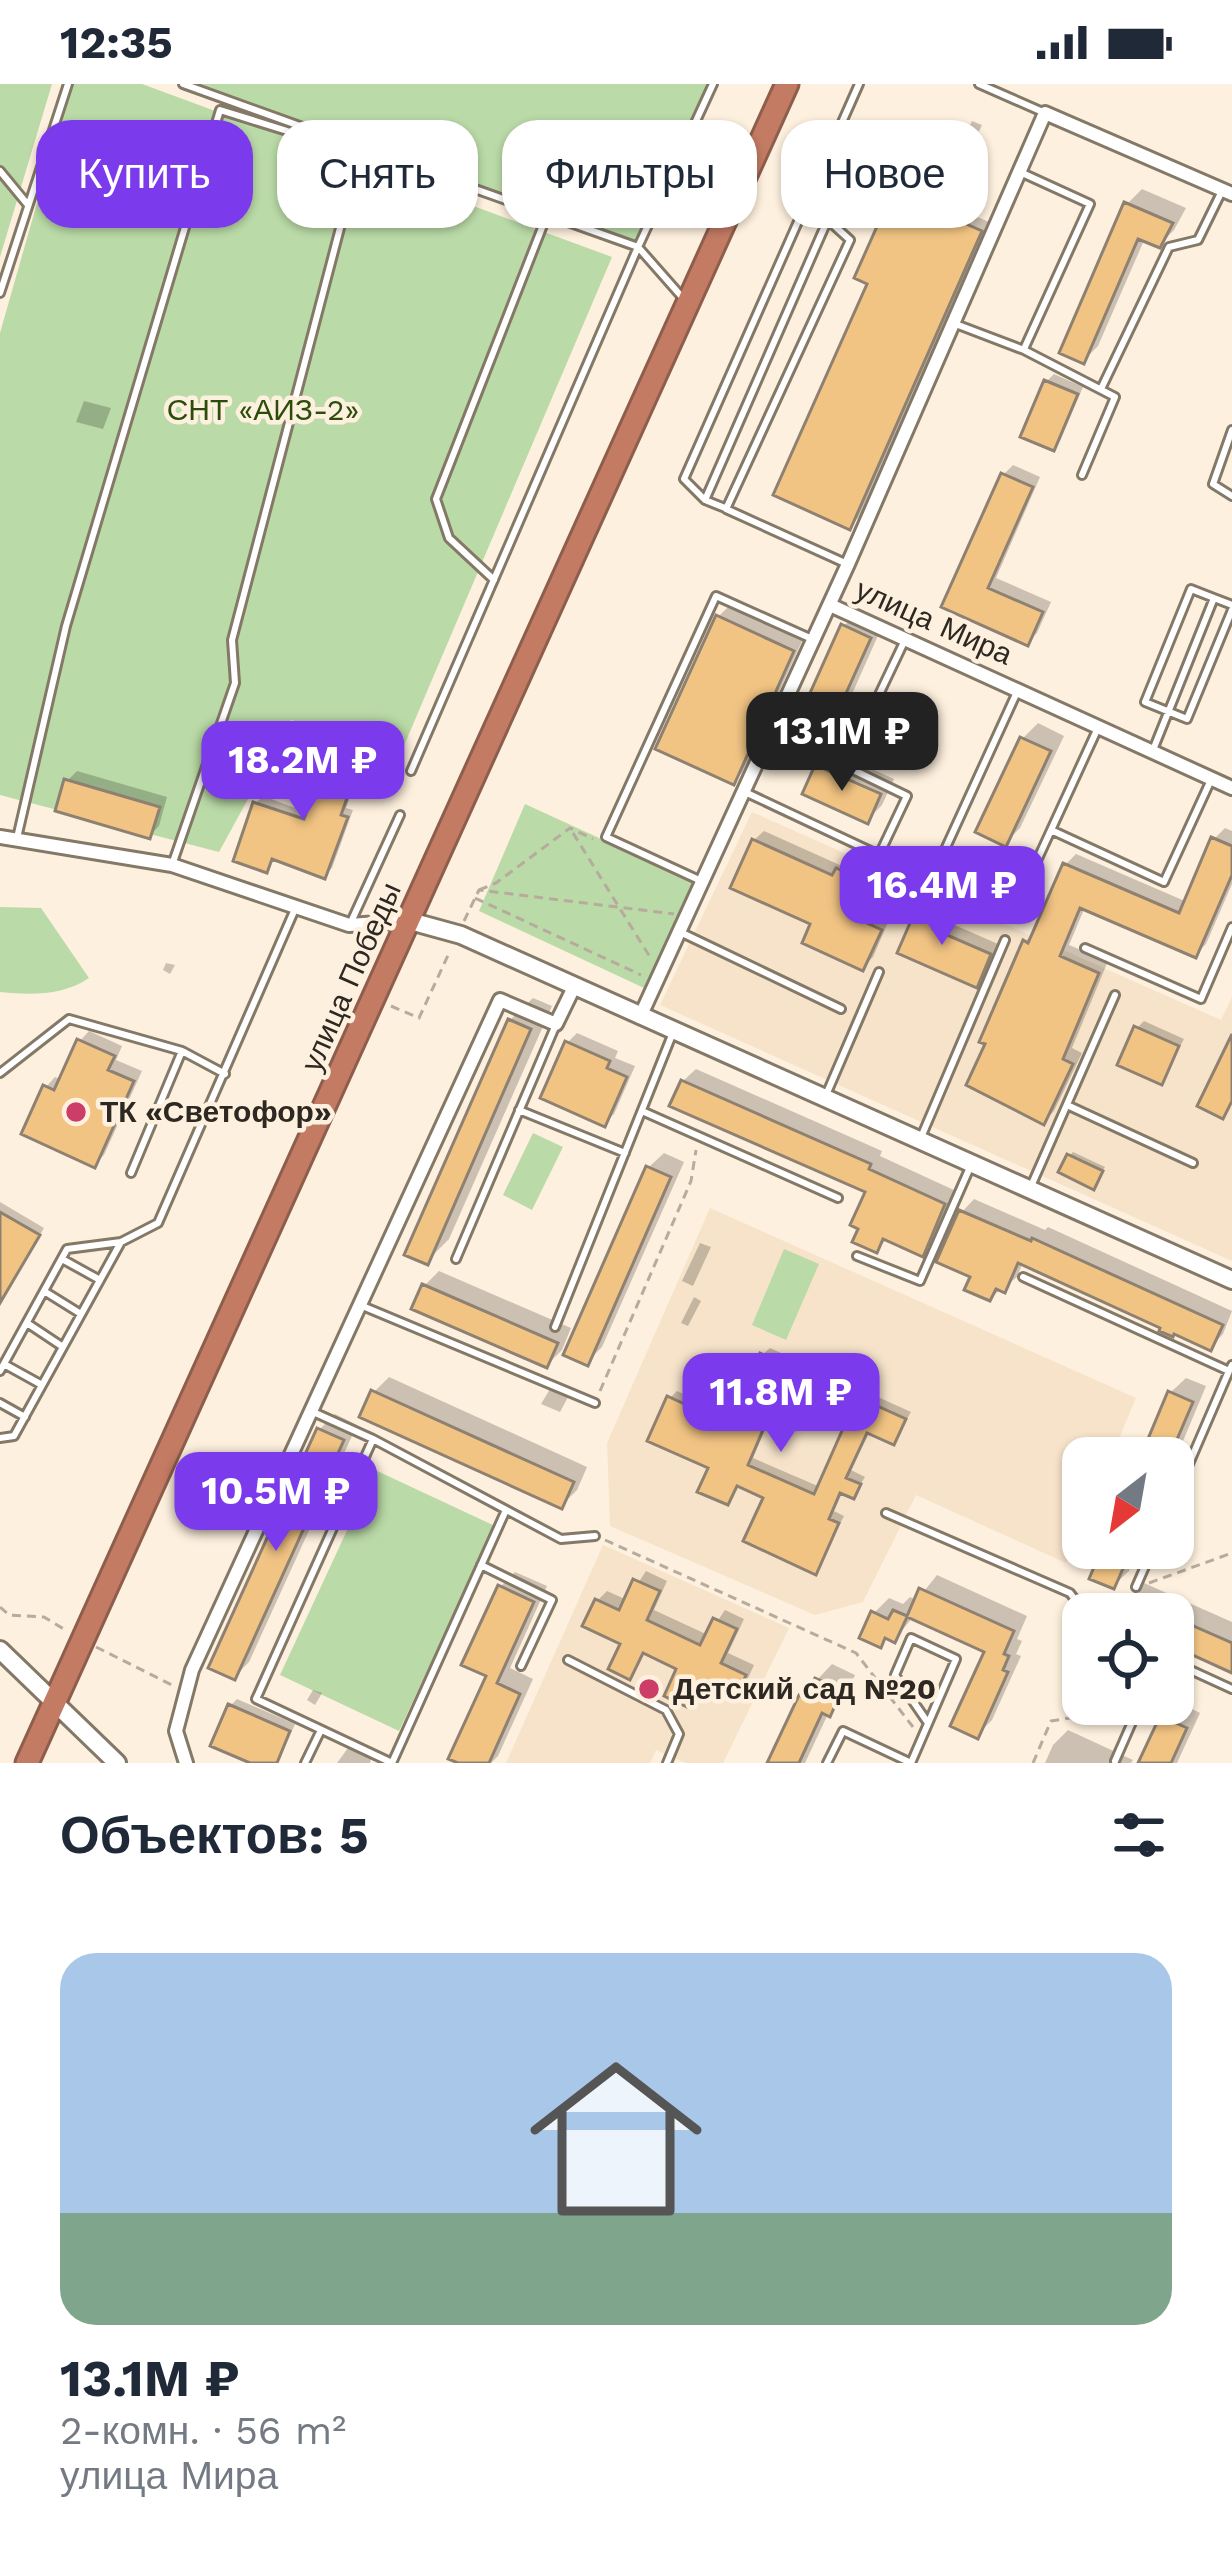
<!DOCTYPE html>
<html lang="ru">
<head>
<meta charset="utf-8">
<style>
	:root { --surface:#fff; --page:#f2f2f3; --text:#1f2937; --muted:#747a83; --accent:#7c3aed }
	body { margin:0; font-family:"Work Sans",sans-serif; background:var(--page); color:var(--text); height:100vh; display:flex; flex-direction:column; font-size:45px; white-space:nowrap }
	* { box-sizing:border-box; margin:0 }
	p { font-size:39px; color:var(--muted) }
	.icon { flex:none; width:66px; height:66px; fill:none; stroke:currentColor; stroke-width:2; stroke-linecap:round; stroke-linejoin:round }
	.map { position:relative; height:1679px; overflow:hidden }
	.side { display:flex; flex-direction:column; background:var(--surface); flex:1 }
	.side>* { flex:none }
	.banner { position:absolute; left:36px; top:36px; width:1161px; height:108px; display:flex; gap:24px }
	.needle { width:78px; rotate:211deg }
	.controls { position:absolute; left:1062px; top:1353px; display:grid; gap:24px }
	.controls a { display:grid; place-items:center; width:132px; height:132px; border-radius:24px; background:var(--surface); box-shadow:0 3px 9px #0004; font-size:60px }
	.price { position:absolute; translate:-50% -102px; padding:0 27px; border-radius:24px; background:var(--accent); color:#fff; font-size:39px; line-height:78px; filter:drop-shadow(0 3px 6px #0008) }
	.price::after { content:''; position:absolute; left:50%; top:72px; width:36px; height:27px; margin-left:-18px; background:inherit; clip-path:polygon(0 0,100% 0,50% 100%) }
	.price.active { background:#222; color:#fff }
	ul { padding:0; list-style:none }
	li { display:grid; align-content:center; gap:24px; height:636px; padding:0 60px }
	li span { display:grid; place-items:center; height:372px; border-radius:36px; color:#555 }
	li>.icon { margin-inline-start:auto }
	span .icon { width:216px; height:216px; fill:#fffc; stroke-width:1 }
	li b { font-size:51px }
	h2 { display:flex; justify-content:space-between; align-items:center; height:144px; padding:0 60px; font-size:51px }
	.pill { padding:0 42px; border-radius:36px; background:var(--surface); box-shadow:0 3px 9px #0004; font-size:42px; line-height:108px }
	.pill.active { background:var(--accent); color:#fff }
	.status { display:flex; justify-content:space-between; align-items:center; height:84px; padding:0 60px; background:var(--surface); direction:ltr }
	.status svg { height:33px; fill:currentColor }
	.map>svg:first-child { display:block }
</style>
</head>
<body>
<div class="status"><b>12:35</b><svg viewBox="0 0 49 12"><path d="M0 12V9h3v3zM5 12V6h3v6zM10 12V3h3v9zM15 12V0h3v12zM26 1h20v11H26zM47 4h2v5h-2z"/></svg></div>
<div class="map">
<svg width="1232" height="1679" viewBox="0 0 1232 1679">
	<rect width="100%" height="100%" fill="#fef0de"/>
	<!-- built -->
	<path fill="#f6e3ca" d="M752,728L1221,936L1232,913V1177L660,921Z
		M710,1124L1136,1314L1111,1374H1083V1438L1066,1479L916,1411L863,1518L815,1531L610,1442L607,1359Z
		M603,1461L789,1544L723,1679H686L656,1666L650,1679H506Z"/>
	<!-- green -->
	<path fill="#badaa7" d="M0,0H52L0,173Z
		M71,0H142L612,173L400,671L291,636L219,768L0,711V249Z
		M183,0H713L638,163Z
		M525,720L697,799L644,904L479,827Z
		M0,823L41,824L89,894C62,912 32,911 0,908Z
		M533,1049L563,1063L532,1126L503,1111Z
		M784,1165L819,1180L786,1256L752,1241Z
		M375,1386L495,1442L399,1647L280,1591Z"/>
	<!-- shadow -->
	<path fill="#0003" fill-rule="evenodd" d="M972,37L982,41L964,78L954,74Z
		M910,85L961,108L955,123L989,138L859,433L850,442L871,198L901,94Z
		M1142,105L1186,124L1174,146L1159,161L1145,154L1098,262L1083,277L1127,120Z
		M1054,290L1083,303L1060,357L1054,364L1047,297Z
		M84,317L111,324L103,345L76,338Z
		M1013,381L1040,393L996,494L1051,518L1037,549L1028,558L945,522L1003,391Z
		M728,523L802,557L743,688L733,697L718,533Z
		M859,527L884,538L829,662L814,677L844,542Z
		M1038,639L1064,652L1020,744L1005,759L1023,654Z
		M340,655L367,665L346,724L353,726L332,784L325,791L275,773L266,785L256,719L263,712L309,729L333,662Z
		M833,667L894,695L882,721L867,736L818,682Z
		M77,687L167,713L159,742L149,752L67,697Z
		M1225,744L1232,747V800L1206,860L1195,871L1085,823L1069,861L1108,877L1072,964L1082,969L1054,1027L1043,1038L1025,858L1037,846L1065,781L1076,770L1187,818L1214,755Z
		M764,747L842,782L848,776L879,790L863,824L889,836L873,873L863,883L814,839L754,756Z
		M891,795L902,801L893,817L881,811Z
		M932,808L950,816L941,835L998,860L986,890L976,900L901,867L922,818Z
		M166,879L175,881L170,890L163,886Z
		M533,914L552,922L449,1155L427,1177L510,936Z
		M1144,937L1184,955L1162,997L1137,944Z
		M89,947L122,962L116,976L142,987L104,1071L94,1080L46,1003L55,993L62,996L80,957Z
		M577,949L618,967L615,974L635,982L614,1030L604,1039L567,959Z
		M696,985L882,1067L880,1072L956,1107L935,1156L922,1169L888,1154L877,1165L869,1106L683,997Z
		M1073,1068L1105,1083L1094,1102L1069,1072Z
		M664,1069L684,1078L602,1263L587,1278L648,1084Z
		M974,1115L1045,1146L1048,1143L1232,1227L1223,1250L1211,1263L1023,1178L1017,1193L990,1214L974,1191L962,1128Z
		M0,1118L44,1144L0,1219Z
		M700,1159L711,1163L693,1202L682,1197Z
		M439,1187L571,1244L562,1266L547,1281L424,1202Z
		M694,1213L701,1217L688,1242L681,1239Z
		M770,1264L911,1328L894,1358L869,1347L851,1386L865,1393L853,1412L843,1407L834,1427L844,1432L816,1487L767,1412L739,1400L727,1418L712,1383L670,1314L677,1307L734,1333L763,1270ZM781,1308L849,1338L820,1403L753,1374Z
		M389,1293L587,1383L577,1406L562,1421L374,1308Z
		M1186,1294L1206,1302L1173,1381V1374H1143L1170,1309Z
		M550,1305L568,1313L560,1328L541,1320Z
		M335,1330L357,1341L249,1578L234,1593L319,1346Z
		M1105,1464H1138L1129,1487L1113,1502Z
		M646,1487L667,1497L654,1526L708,1551L725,1526L744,1535L728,1569L754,1581L744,1603L734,1613L701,1598L686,1619L680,1583L646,1567L629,1592L624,1559L597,1517L607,1507L627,1516Z
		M515,1488L547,1502L510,1584L533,1595L498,1672L491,1679H466L490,1591L500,1503Z
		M937,1491L1027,1532L1017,1555L1022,1557L1016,1570L1021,1572L992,1636L977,1651L988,1567L913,1533L895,1555L888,1552L880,1560L874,1529L889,1514L903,1520L910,1513L917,1516Z
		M1144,1499L1232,1538V1586L1173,1559V1530H1122L1129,1514Z
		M832,1580L855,1591L844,1614L828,1630L805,1679H770L801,1613Z
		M313,1606L322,1609L315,1621L307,1616Z
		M237,1615L295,1640L278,1679H258L230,1622Z
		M1178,1618L1200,1629L1177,1679H1141L1163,1633Z
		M1068,1646L1133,1676L1131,1679H1045L1053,1661Z
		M348,1664L371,1675L370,1679H337Z"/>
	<!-- building -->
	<path fill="#f2c484" stroke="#8e8171" stroke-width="3" fill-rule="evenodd" d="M899,93L954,117L948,132L982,147L850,446L773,411L867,200L854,194Z
		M1124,118L1173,139L1160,164L1138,155L1084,280L1059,269Z
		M1044,296L1078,310L1054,367L1020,353Z
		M1001,389L1033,403L988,504L1043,528L1028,562L941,523Z
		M716,531L794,567L734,701L655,665Z
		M841,540L871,554L814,680L784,667Z
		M1020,653L1051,667L1006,763L975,748Z
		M331,660L362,672L341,731L348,733L325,795L272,775L267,789L233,777L253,718L304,735Z
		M815,681L881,710L868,740L802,710Z
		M64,695L160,723L150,755L55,727Z
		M1211,753L1232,762V791L1196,874L1080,824L1060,872L1099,889L1063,975L1073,980L1044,1041L966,1001L985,960L979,958L1023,856L1028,859L1063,779L1179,829Z
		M752,755L832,791L836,784L871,800L856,834L882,846L863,887L802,859L810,840L730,804Z
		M920,816L942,826L933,845L991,870L977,904L897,869Z
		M508,935L531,945L428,1181L404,1171Z
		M1134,942L1179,962L1162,1001L1117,981Z
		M1232,950V1017L1223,1035L1197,1022Z
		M77,955L115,972L108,986L134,997L95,1084L21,1050L43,1001L54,1006Z
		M565,957L610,977L607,984L627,993L605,1043L540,1014Z
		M681,996L871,1080L869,1085L941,1118L945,1120L923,1173L883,1155L877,1169L852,1158L858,1145L850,1141L865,1108L669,1022Z
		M1067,1070L1103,1087L1094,1106L1058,1088Z
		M646,1082L671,1093L588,1282L563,1271Z
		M959,1126L1031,1157L1032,1154L1223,1241L1211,1267L1174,1250L1173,1253L1159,1247L1160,1244L1018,1179L1005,1209L996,1205L990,1217L964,1206L970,1193L936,1178Z
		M0,1128L40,1151L0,1219Z
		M422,1200L558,1259L547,1284L411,1225Z
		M760,1269L906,1335L894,1361L867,1349L846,1394L861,1400L854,1415L840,1409L829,1435L839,1439L816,1491L743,1457L763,1414L737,1402L728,1421L697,1408L708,1384L647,1357L667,1312L728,1340ZM778,1311L845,1340L814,1410L748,1381Z
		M371,1306L574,1398L562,1425L359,1333Z
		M1168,1307L1193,1318L1169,1374H1140Z
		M317,1344L344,1356L235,1596L208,1584Z
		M1102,1464H1132L1114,1505L1089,1495Z
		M633,1495L660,1507L647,1536L700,1561L713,1534L737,1545L721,1579L746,1591L735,1616L698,1599L687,1623L664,1612L676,1585L643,1569L630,1596L608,1585L620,1560L582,1542L595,1515L619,1526Z
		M498,1501L534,1518L497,1599L520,1610L489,1679H458L448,1675L486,1592L461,1581Z
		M919,1504L1014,1547L1004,1570L1009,1572L1003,1586L1008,1588L978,1655L950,1642L984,1568L907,1533L895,1559L885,1554L881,1564L859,1554L871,1527L888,1535L893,1526L907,1532Z
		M1173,1533L1232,1559V1589L1173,1562Z
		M815,1594L842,1606L830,1633L822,1629L799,1679H767L799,1611L805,1614Z
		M228,1620L290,1647L277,1679H250L210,1662Z
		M1160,1632L1187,1644L1171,1679H1138Z"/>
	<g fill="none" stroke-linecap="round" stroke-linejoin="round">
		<defs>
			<path id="lane" d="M183,0L333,54
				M979,0L1045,29
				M357,63L638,163L682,213
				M0,87L28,121
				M1020,88L1090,120L1024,265
				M807,117L850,156L726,425L845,479
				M0,209L68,0
				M953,239L1024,266L1115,313L1082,391
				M1101,305L1169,163L1198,156L1221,109
				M1232,346L1213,400L1232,412
				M705,416L828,135
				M725,424L705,416L684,395L859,0
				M494,496L449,454L436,415L547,131
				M1214,514L1232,521
				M1017,608L932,794L1012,831L1097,646
				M1153,666L1214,514L1191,505L1145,618L1187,635L1232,526
				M411,687L638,163L713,0
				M747,709L879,771L907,712L845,682L904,558
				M1051,746L1164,798L1210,698
				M17,754L66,542L220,26L300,51L361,64L232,556L235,599L173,778
				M699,796L606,753L716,512L812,555
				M351,838L400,731
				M680,848L841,925
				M1085,864L1201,915L1232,843
				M0,989L69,935L182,967
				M826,1011L879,888
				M1067,1021L1193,1079
				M519,1026L625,1069
				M642,1027L838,1114
				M922,1051L1005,856
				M131,1089L182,967L225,990
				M1032,1100L1115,911
				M857,1172L920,1197L971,1081
				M62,1175L100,1196
				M456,1175L555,943
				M1023,1193L1229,1287L1232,1281
				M44,1207L81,1230
				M360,1221L595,1319
				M27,1239L63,1263
				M555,1243L672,951
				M4,1280L42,1301
				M0,1287L67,1165L121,1158L158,1139L295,825
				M0,1319L25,1333
				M311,1327L373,1355L256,1615L392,1679L506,1426
				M0,1354L14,1352L121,1158
				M373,1355L561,1455L595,1452
				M1173,1417L1229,1287
				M886,1429L1070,1509L1086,1530
				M481,1481L552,1516L521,1582
				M1136,1503L1153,1464
				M568,1576L666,1626L679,1650L667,1679
				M1173,1578L1232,1605
				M1115,1677L1140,1620
				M305,1679L321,1646
				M827,1679L843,1647L911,1679
				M911,1679L956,1575L911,1554L895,1591L928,1639"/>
			<path id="street" d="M830,521L1232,704
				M0,753L172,781L349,841L409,837
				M640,933L848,480L1045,29L1232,110
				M186,1679L176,1647L192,1586L500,916L556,940L574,903"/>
			<path id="secondary" d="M410,837L461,851L1232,1196
				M0,1566L117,1679"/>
			<path id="highway" d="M27,1679L787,0"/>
		</defs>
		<!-- lane casing -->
		<use href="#lane" stroke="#847867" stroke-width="12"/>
		<!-- street casing -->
		<use href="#street" stroke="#847867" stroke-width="18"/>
		<!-- secondary casing -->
		<use href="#secondary" stroke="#847867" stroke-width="22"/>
		<!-- highway casing -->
		<use href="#highway" stroke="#8e5e4d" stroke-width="27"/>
		<!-- path -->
		<path stroke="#b6ab9d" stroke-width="3" stroke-dasharray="9 6" stroke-linecap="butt" d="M573,749L650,873
			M479,806L496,799L570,744L593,755
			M475,814L641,891
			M464,837L479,806L674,830
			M391,922L419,934L450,867
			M600,1307L691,1097L696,1066
			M605,1456L856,1569L913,1643
			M1149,1499L1232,1469
			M0,1523L9,1531L44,1533L67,1547
			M96,1563L174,1602
			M1033,1679L1051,1637L1125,1625"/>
		<!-- lane -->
		<use href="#lane" stroke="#fff" stroke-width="6"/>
		<!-- street -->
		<use href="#street" stroke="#fff" stroke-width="12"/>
		<!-- secondary -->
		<use href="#secondary" stroke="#fff" stroke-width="16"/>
		<!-- highway -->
		<use href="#highway" stroke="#c37b64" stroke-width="21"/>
	</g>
	<!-- markers -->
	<g fill="#cc3e68" stroke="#fef0de" stroke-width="4.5">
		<circle cx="76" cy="1028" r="12"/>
		<circle cx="649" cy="1605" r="12"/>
	</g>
	<g text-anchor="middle" stroke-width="9" stroke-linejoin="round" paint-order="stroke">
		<!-- park labels -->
		<g font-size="30" fill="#2a4d09" stroke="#fef0de">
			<text x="263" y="336">СНТ «АИЗ-2»</text>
		</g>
		<!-- street labels -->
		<g font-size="30" fill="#2d2821" stroke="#fef0de">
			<text transform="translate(934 538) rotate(24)" y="10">улица Мира</text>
			<text transform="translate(351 893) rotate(-66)" y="10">улица Победы</text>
		</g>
		<!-- poi labels -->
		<g font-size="30" font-weight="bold" fill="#2d2821" stroke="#fef0de" text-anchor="start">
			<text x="100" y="1038">ТК «Светофор»</text>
			<text x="673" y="1615">Детский сад №20</text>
		</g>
	</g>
</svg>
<div class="controls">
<a><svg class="needle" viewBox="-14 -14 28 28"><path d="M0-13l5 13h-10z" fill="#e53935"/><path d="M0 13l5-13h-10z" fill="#747a83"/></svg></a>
<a><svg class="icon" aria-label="locate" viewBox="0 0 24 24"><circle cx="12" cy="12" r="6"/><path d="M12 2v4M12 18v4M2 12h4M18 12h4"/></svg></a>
</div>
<b class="price active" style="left:842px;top:710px">13.1M ₽</b>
<b class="price" style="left:303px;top:739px">18.2M ₽</b>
<b class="price" style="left:942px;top:864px">16.4M ₽</b>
<b class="price" style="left:781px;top:1371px">11.8M ₽</b>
<b class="price" style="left:276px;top:1470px">10.5M ₽</b>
<div class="banner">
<a class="pill active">Купить</a>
<a class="pill">Снять</a>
<a class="pill">Фильтры</a>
<a class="pill">Новое</a>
</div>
</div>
<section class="side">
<h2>Объектов: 5<svg class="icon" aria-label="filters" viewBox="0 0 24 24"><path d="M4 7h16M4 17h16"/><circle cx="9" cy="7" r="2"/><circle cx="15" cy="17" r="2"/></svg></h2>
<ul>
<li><span style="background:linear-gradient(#a9c7e8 70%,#7fa58c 0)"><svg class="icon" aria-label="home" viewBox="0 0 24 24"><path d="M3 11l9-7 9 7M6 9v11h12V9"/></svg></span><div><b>13.1M ₽</b><p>2-комн. · 56 m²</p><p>улица Мира</p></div></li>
</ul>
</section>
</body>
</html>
